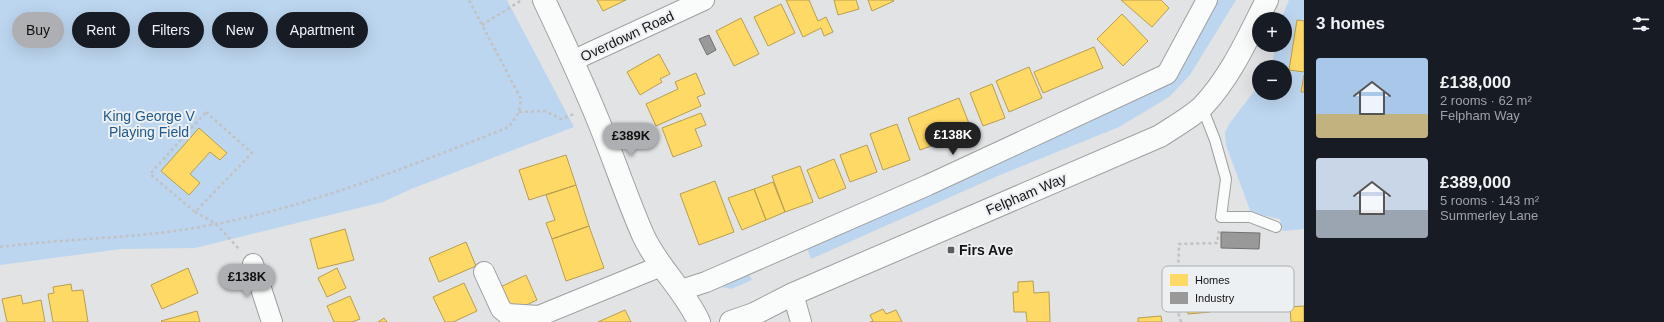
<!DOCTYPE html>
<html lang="en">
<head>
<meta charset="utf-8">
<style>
	:root { --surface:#171b24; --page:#20242c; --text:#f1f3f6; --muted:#9ea1a6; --accent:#aeafb2 }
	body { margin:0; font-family:Helvetica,sans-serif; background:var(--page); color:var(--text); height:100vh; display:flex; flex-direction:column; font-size:15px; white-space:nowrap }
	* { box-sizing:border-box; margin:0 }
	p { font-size:13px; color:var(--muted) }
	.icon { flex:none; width:22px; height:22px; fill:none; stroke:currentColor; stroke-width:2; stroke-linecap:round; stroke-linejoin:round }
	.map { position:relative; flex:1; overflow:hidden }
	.sheet { display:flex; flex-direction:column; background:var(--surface); width:360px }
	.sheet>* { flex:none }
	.hud { position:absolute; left:12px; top:12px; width:380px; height:36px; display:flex; gap:8px }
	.buttons { position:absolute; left:1252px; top:12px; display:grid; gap:8px }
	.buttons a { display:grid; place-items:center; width:40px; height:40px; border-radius:50%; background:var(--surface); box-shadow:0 4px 16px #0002; font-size:20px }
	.price { position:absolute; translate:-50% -34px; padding:0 9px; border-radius:14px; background:var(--accent); color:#111; font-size:13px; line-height:26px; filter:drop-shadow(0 1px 2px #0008) }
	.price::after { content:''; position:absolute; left:50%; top:24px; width:12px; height:9px; margin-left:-6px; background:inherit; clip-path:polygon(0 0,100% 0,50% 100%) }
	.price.on { background:#222; color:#fff }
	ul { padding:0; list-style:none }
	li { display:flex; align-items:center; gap:12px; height:100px; padding:0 12px }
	li span { display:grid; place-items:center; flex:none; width:112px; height:80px; border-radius:4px; color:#555 }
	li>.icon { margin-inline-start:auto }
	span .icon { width:48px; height:48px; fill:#fffc; stroke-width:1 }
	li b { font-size:17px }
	h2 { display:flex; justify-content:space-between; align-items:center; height:48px; padding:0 12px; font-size:17px }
	.tag { padding:0 14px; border-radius:18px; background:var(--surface); box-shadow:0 4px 16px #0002; font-size:14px; line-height:36px }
	.tag.on { background:var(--accent); color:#111 }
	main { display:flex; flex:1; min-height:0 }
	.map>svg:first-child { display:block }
</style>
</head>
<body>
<main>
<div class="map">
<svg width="1304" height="322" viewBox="0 0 1304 322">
	<rect width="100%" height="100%" fill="#e1e3e5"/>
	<!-- green -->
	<path fill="#bcd6ef" d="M0,0H507L574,127L411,189L383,202L195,248L121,249L0,265Z
		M1217,0H1236L1190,75L1169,97L1119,127L1000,175L811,259L805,243L1169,77Z
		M1289,0H1304V229L1283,231L1280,219L1251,213L1226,145L1225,133L1229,124L1259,85V93H1285V67H1271L1276,45H1285V19H1281Z
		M747,270L752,280L731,289L714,285Z"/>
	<!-- homes -->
	<path fill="#ffd966" stroke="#b89e4e" d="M597,0H626L603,11Z
		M786,0H809L818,21L826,17L833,32L824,36L821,28L803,37Z
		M834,0H856L859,9L838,15Z
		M868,0H893L894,1L872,11Z
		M1121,0H1161L1169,8L1152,27Z
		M781,4L795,33L768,46L754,17Z
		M1122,14L1148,41L1123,66L1097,39Z
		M741,18L759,54L734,66L716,31Z
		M1297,20L1304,21V72L1289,70Z
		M1094,47L1103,68L1043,93L1034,72Z
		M659,54L670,74L660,79L662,82L640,95L627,72Z
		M1029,67L1042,98L1009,112L996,81Z
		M696,73L705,94L697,97L701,106L656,126L646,104L678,89L675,82Z
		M1304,75V92H1301Z
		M992,84L1005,118L983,126L970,93Z
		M959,98L972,131L920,150L908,118Z
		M701,113L706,125L695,129L702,146L673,157L662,128Z
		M897,124L910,160L883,170L870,134Z
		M199,128L227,153L220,160L210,152L190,174L200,183L189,195L161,171Z
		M867,145L877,172L850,182L840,155Z
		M566,155L576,185L529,200L519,170Z
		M834,159L846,188L819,199L807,170Z
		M800,166L813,202L785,212L772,176Z
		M715,181L734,232L699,245L680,194Z
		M773,182L785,212L766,220L754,189Z
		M576,185L589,226L552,239L546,223L555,220L546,195Z
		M754,189L766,220L742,230L728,198Z
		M589,226L604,268L566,281L552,239Z
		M345,229L354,260L318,269L310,239Z
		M466,242L476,266L439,282L429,258Z
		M188,268L198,293L162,309L151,285Z
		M337,268L346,288L327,297L318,278Z
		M526,275L537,300L507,314L496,289Z
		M1033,281L1034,293L1049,292L1050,322H1027L1026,312H1014L1013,292H1018V282Z
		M1207,282L1210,312L1188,314L1185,284Z
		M464,283L477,311L453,322H445L433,297Z
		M71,284L72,291L83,290L88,322H53L48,294L54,293L53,287Z
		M21,295L23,304L41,300L45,322H7L2,299Z
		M350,296L360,319L352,322H334L327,306Z
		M1304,306V322H1291L1290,307Z
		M883,309L886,314L896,310L902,322H870L873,321L870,315Z
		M625,310L631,322H598Z
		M197,311L200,322H162L161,321Z
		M1161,316L1162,322H1138V318Z
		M384,318L387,322H378Z"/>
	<!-- industry -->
	<path fill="#999" stroke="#717171" d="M709,35L716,50L707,55L699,39Z
		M1221,232L1260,233L1259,249L1221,248Z"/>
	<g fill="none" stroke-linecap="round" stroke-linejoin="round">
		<defs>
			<path id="lane" d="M1202,107L1215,140L1226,179L1221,217H1250L1276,227"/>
			<path id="street" d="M572,61L704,0
				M253,264L272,322
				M484,272L501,309L507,314L539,316L661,266
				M681,290L706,282L928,185L1167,74L1207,0
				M793,294L801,322"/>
			<path id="secondary" d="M544,0C561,36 578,72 593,108C611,150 625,194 643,235C658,268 684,289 699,322
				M731,322L754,314L793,294L1160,136C1172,128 1193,116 1203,106C1232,75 1248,37 1267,0"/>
		</defs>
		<!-- lane casing -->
		<use href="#lane" stroke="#9e9fa0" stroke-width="12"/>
		<!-- street casing -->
		<use href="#street" stroke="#9e9fa0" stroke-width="22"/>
		<!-- secondary casing -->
		<use href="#secondary" stroke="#9e9fa0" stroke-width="24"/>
		<!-- path -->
		<path stroke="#c1c2c2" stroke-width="2.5" stroke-dasharray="3 3" stroke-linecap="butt" d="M482,25L522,0
			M206,112L252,153L195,212L150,174Z
			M519,112L545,111L561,119L574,114
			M195,212L216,224L240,250
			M0,247C68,238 137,239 205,226C310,207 410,166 509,127L519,112L521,99L469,0
			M1181,322L1177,309L1179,244L1217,243L1219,231"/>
		<!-- lane -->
		<use href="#lane" stroke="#fafbfb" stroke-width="10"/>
		<!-- street -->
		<use href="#street" stroke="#fafbfb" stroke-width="20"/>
		<!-- secondary -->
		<use href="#secondary" stroke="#fafbfb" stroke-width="22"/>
	</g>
	<!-- markers -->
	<rect fill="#5b5c5e" stroke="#edf0f3" stroke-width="1.5" x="947" y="246" width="8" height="8" rx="2"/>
	<g text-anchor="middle" stroke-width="4" stroke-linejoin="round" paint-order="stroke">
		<!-- street labels -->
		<g font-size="14" fill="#131415" stroke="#edf0f3">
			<text transform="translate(627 36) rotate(-25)" y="5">Overdown Road</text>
			<text transform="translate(1026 194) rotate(-23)" y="5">Felpham Way</text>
		</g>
		<!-- park labels -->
		<g font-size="14" fill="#1f598b" stroke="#edf0f3">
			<text x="149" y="121">King George V<tspan x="149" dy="16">Playing Field</tspan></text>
		</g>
		<!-- poi labels -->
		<g font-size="14" font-weight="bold" fill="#131415" stroke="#edf0f3" text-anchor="start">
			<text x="959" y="255">Firs Ave</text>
		</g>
	</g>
	<!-- legend -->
	<rect x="1162" y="266" width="132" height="46" rx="6" fill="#edf0f3" stroke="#acaeb0" stroke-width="1"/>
	<rect x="1170" y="274" width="18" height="12" fill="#ffd966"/>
	<rect x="1170" y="292" width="18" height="12" fill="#999"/>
	<g font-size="11" fill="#131415">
		<text x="1195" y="284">Homes</text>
		<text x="1195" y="302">Industry</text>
	</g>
</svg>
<div class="buttons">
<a>+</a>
<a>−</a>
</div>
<b class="price on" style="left:953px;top:156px">£138K</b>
<b class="price" style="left:631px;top:157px">£389K</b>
<b class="price" style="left:247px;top:298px">£138K</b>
<div class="hud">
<a class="tag on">Buy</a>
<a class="tag">Rent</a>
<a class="tag">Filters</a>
<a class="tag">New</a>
<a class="tag">Apartment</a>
</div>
</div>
<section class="sheet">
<h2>3 homes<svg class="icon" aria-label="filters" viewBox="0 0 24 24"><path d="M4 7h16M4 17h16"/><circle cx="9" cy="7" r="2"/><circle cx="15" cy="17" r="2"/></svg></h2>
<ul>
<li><span style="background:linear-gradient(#a9c7e8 70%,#c2b280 0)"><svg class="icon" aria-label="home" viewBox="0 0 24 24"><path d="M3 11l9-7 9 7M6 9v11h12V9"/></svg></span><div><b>£138,000</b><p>2 rooms · 62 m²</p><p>Felpham Way</p></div></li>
<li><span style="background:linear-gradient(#c9d6e8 65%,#9aa5b1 0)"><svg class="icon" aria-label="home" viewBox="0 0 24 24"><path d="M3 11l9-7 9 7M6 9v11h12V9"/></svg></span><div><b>£389,000</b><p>5 rooms · 143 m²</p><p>Summerley Lane</p></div></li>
</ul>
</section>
</main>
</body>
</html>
